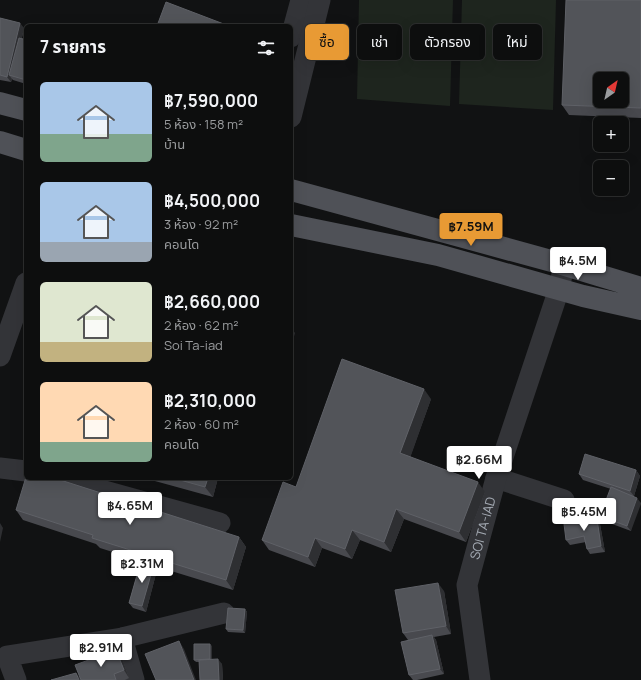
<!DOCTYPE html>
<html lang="th">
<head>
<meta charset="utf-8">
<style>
	:root { --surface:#0d0e0e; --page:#1b1c1c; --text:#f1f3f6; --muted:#9a9c9e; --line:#2d2e2e; --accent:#e89a34 }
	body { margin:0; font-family:Manrope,"Noto Sans Thai",sans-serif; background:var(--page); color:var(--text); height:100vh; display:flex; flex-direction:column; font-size:15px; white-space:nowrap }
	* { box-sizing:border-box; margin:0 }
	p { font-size:13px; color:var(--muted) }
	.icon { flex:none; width:22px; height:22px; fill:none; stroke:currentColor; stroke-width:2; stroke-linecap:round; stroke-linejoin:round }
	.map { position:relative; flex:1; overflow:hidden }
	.sheet { position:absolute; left:24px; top:24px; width:269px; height:456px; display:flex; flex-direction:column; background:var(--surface); border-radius:6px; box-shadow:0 4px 16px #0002,0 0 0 1px var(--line) }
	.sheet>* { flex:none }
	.hud { position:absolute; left:305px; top:24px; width:276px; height:36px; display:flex; gap:8px }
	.needle { width:26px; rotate:34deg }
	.controls { position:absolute; left:593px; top:72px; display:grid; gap:8px }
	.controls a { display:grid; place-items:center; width:36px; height:36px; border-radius:6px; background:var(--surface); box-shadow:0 4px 16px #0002,0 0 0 1px var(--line); font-size:20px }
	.price { position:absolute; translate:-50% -34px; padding:0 9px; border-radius:4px; background:#fff; color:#222; font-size:13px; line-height:26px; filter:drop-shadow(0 1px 2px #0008) }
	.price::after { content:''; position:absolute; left:50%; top:24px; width:12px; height:9px; margin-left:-6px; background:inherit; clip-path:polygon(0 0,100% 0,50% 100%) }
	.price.active { background:var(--accent); color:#111 }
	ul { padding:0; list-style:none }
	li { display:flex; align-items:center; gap:12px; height:100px; padding:0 16px }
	li span { display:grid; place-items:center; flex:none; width:112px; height:80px; border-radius:6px; color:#555 }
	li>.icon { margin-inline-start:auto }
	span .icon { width:48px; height:48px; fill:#fffc; stroke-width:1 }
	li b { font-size:17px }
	h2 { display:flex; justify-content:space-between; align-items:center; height:48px; padding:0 16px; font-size:17px }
	.pill { padding:0 14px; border-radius:6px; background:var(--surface); box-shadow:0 4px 16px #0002,0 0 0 1px var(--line); font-size:14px; line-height:36px }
	.pill.active { background:var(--accent); color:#111 }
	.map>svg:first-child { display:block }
</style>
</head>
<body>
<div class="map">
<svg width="641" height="680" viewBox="0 0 641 680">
	<rect width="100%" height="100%" fill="#111213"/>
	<!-- green -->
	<path fill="#1e251e" d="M359,0H453L450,106L357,99Z
		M462,0H556L553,110L459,104Z"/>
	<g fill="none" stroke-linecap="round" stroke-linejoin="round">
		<!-- minor -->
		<g stroke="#333438" stroke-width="21">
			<path d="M291,37L301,0"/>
			<path d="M291,117L320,0"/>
			<path d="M0,356L26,283"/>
			<path d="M0,468L26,471"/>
			<path d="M58,478L220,523"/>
			<path d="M496,478L564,500"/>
			<path d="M122,638L134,680"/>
			<path d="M16,680L7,656L122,638L224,613"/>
			<path id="s1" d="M480,680L467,585L496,478L559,289L564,265"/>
		</g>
		<!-- major -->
		<path stroke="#4f5157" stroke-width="22" d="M0,103L26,110
			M0,142L26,150
			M291,190L555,262L641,288
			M291,225L438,255L583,296L641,309"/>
	</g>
	<!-- wall -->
	<path fill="#48494e" d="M641,0V118L569,115L562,105Z
		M0,18L24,28L22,38L26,40V84L13,80L12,79L11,82L0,80Z
		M431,399L410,457L485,492L466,542L404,519L391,552L360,540L352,559L322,548L315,567L269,550L262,540L296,487Z
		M636,470L640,476L634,496L631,531L604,521L600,516L611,489L583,480L579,474Z
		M144,478H218L213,497Z
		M16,510L239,537L246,547L233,590L155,566L157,570L146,612L133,608L129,603L141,561L100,548L96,544L23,520Z
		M597,519L600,524L605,552L590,554L587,549L586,542L570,545L566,540Z
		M444,591L451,634L434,637L436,640L444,674L417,680H413L409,675L408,640L403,633Z
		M245,609L247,612L245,633L228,632L226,629Z
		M212,646V659L222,664L223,680H200L199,662H196L194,660Z
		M122,658L129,678L125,680H81L76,673L80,678Z"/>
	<!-- shaded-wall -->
	<path fill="#2e2f32" d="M20,23L24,28L13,76L9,75L12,79L11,82L7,77Z
		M291,328L295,333L291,347Z
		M424,389L431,399L408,464L400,453Z
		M636,470L640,476L634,496L630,491Z
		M208,478H218L213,497L205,487Z
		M478,482L485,492L466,542L459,532Z
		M637,498L641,503V504L631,531L627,526Z
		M396,509L404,519L391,552L384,542Z
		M597,519L600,524L605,552L601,546Z
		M0,523L3,528L0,542Z
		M352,530L360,540L352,559L345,549Z
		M239,537L246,547L233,590L226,580Z
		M315,538L322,548L315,567L308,557Z
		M154,564L157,570L146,612L142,606Z
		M438,583L444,591L451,634L446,626Z
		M245,609L247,612L245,633L243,630Z
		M432,635L436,640L444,674L440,669Z
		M179,641L184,649L196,680H194Z
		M210,644L212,646V662L210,659Z
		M116,650L122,658L129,678L124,670Z
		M218,659L222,664L223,680H219Z
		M76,673L80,678L81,680H79Z"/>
	<!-- building -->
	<path fill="#525459" stroke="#5f6167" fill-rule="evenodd" d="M566,0H641V108L562,105ZM600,79H622V101H600Z
		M166,2L229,26H157Z
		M0,18L20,23L7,77L0,75Z
		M19,38L26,40V80L9,75Z
		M342,359L424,389L400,453L478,482L459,532L396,509L384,542L352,530L345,549L315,538L308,557L262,540L283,482L296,487Z
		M585,454L636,470L630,491L579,474Z
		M26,477V478H54L239,537L226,580L92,538L93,535L16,510Z
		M173,478H208L205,487Z
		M611,487L637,498L627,526L600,516Z
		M597,519L601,546L587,549L584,536L566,540L564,524Z
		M141,561L154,564L142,606L129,603Z
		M438,583L446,626L403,633L395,590Z
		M228,608L245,609L243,630L226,629Z
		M432,635L440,669L409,675L401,642Z
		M179,641L194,680H156L145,654Z
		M194,644H210V659L194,660Z
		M116,650L124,670L114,674L116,680H81L75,665Z
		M218,659L219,680H200L199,660Z
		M76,673L79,680H51Z"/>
	<g text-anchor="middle" stroke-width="3" stroke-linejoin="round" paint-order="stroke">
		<!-- street labels -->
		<g font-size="13" fill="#a4aab3" stroke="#0d0d0e">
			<text dy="5" stroke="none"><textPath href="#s1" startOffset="155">SOI TA-IAD</textPath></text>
		</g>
	</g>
</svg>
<div class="controls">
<a><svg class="needle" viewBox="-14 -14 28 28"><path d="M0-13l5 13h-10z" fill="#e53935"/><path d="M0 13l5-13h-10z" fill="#9a9c9e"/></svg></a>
<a>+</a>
<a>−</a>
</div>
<b class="price active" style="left:471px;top:247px">฿7.59M</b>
<b class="price" style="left:578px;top:281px">฿4.5M</b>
<b class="price" style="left:479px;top:480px">฿2.66M</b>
<b class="price" style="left:130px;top:526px">฿4.65M</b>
<b class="price" style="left:584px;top:532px">฿5.45M</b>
<b class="price" style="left:142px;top:584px">฿2.31M</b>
<b class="price" style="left:101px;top:668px">฿2.91M</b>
<div class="hud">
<a class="pill active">ซื้อ</a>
<a class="pill">เช่า</a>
<a class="pill">ตัวกรอง</a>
<a class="pill">ใหม่</a>
</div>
<section class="sheet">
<h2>7 รายการ<svg class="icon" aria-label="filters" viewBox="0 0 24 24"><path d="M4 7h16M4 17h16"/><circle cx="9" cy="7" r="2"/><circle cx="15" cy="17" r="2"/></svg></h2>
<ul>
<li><span style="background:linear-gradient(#a9c7e8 65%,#7fa58c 0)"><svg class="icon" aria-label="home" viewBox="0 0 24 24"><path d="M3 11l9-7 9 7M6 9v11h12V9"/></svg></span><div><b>฿7,590,000</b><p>5 ห้อง · 158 m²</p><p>บ้าน</p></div></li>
<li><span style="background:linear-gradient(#a9c7e8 75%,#9aa5b1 0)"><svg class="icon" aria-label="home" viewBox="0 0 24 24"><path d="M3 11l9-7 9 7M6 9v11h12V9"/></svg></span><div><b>฿4,500,000</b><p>3 ห้อง · 92 m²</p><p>คอนโด</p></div></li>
<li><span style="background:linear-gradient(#dfe7d0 75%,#c2b280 0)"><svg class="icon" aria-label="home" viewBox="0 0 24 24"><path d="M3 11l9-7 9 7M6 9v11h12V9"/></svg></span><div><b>฿2,660,000</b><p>2 ห้อง · 62 m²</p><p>Soi Ta-iad</p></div></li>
<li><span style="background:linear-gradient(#ffd9b3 75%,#7fa58c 0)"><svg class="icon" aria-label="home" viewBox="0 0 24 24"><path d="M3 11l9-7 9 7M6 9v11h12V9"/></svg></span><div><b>฿2,310,000</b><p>2 ห้อง · 60 m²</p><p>คอนโด</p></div></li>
</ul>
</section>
</div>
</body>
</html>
